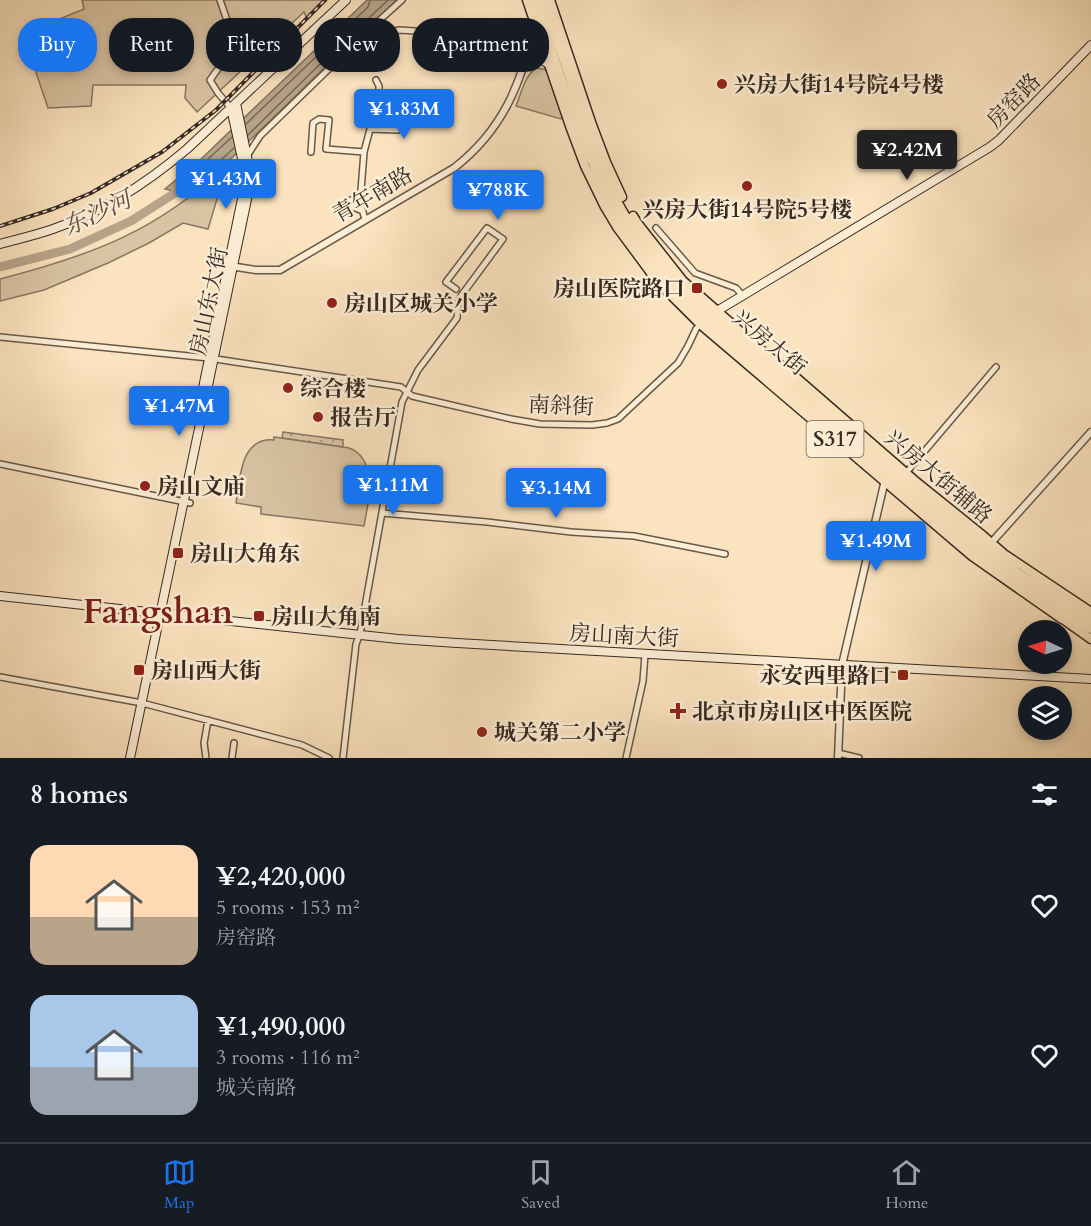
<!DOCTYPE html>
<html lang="en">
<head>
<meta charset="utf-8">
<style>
	:root { --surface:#171b24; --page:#242831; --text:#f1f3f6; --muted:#9ea1a6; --line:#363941; --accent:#1a73e8 }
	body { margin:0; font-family:Cardo,"Noto Serif SC",serif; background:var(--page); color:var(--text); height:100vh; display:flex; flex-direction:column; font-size:22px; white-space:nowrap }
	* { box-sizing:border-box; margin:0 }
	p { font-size:20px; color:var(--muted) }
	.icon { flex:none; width:33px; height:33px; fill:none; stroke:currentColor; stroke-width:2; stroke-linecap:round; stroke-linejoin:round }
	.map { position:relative; height:758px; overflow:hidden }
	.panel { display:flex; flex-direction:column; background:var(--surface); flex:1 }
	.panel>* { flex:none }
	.banner { position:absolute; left:18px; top:18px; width:600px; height:54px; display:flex; gap:12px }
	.needle { width:39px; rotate:274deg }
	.fabs { position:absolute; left:1018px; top:620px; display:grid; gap:12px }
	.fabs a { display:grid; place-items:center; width:54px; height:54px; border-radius:50%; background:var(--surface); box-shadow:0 3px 9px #0003; font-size:30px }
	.price { position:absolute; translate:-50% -51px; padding:0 14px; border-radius:6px; background:var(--accent); color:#fff; font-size:20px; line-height:39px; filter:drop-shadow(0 2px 3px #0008) }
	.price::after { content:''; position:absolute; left:50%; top:36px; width:18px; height:14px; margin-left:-9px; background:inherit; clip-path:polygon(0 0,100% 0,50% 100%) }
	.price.active { background:#222; color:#fff }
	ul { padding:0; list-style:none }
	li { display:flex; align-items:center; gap:18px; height:150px; padding:0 30px }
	li span { display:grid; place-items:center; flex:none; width:168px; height:120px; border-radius:18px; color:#555 }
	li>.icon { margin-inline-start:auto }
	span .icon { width:72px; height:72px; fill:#fffc; stroke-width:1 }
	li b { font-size:26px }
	h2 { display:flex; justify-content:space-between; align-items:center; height:72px; padding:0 30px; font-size:26px }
	.pill { padding:0 21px; border-radius:24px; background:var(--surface); box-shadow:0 3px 9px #0003; font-size:21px; line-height:54px }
	.pill.active { background:var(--accent); color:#fff }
	.tabs { display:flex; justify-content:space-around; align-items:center; height:84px; border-top:2px solid var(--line); background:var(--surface); font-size:16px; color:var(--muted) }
	.tabs a { display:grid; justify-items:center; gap:3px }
	.tabs .active { color:var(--accent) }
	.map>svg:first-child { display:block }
</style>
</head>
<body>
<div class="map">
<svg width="1091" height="758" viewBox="0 0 1091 758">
	<defs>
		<pattern id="grass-dots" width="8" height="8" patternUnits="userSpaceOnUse" patternTransform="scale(1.5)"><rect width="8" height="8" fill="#dac4a4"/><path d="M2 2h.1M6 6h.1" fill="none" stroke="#b29f85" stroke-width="1.8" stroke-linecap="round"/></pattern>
	</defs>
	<rect width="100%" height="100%" fill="#fbe3bf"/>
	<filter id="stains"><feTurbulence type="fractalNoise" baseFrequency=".00333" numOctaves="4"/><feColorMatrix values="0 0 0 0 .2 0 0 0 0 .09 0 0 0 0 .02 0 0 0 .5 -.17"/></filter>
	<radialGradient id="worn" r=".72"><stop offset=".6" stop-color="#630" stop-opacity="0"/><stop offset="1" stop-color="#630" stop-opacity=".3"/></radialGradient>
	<!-- grass -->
	<path fill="url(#grass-dots)" stroke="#887764" stroke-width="1.5" d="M283,432L343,440V447L282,438Z"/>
	<!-- park -->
	<path fill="#dac4a4" stroke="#887764" stroke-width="1.5" d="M82,0H327L307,19L304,12L197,112L185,98L186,85H93L91,106L48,108L23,34L84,9Z
		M537,68L547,70L563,116L561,119L516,106C521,94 525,74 537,68Z
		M226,165C230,175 232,181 231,191L220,189L208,229L183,223L149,243L108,263L44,290L0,301V279C89,256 159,231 226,165Z
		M274,437L349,448C359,451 365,461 368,470L374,471L364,526L261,514V507L236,503C240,479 240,437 274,440Z"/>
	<!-- water -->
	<path fill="#b8a48a" stroke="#847361" stroke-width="1.5" d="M367,0H397L321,71L205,184L190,196L165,189L200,160Z"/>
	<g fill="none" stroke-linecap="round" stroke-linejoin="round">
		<!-- shore -->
		<path stroke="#776756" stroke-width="1.5" d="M246,124L368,7L370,0
			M248,135L317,67L388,0
			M232,137L182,183V187L187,189L190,188L234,148"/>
		<!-- river -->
		<path stroke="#b8a48a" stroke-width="9" d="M0,267L70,249L131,221L186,186"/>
		<defs>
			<path id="minor" d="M220,0L233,38L231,51L210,80L218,93L231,108
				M364,36L400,30L531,39
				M370,129L398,130V124L394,121
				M311,152L313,123L319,119L329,120L326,149L364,152L360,203L365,219
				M364,152L379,95V86L376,80
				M237,169L247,156L260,136L372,27L402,0
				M351,200V205L355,208L363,211
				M656,228L695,273L736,288L742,295
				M0,337L209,358L401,387L412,396L511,419L540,424L592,425L607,423L618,419L678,363L688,346L696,329L701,323
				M0,464L190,503
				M906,473L996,367
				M382,513L487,522L571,532L634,536L725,554
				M0,677L142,703L302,745L329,758
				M838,753L859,758
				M206,758L204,743L208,720
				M232,758L234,743
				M343,758L356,644L360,634L402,402L418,370L457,318L458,306L461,296L503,239L487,228L446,282L456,289
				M626,758L643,681L645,654"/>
			<path id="tertiary" d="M523,68C531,61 539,57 548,65
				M230,266L256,270H280L454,168C502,131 524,81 533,23
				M991,543L1091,432
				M838,758L842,665L885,480"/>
			<path id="secondary" d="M0,244C18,239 36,235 53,229C103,212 147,183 187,149L346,0
				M712,314L990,147L999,140L1091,45
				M198,412L245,184L243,163L231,108
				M0,596L398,639L457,643L1091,679
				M130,758L250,185V171L236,103"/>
			<path id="primary" d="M527,0L570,126L585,166L605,207L617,227L657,281L700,324L972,556L1062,619
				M535,0C561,76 584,161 627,229C648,263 677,291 705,318L975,549L1011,577L1091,629
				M543,0C555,35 567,69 578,104C593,148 608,191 634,230C656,261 683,289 710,315L977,541L1015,571L1091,621
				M550,0L592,125L606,162L622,197
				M633,216L638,224L683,281L767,355L792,374L914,480L981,534L1004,554L1091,612
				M1060,617L1091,639"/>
		</defs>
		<!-- minor casing -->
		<use href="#minor" stroke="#67584a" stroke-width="8"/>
		<!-- tertiary casing -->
		<use href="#tertiary" stroke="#67584a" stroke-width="9"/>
		<!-- secondary casing -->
		<use href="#secondary" stroke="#362a23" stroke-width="10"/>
		<!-- primary casing -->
		<use href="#primary" stroke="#362a23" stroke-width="11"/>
		<!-- minor -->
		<use href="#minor" stroke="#fcedd5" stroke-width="5"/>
		<!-- tertiary -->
		<use href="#tertiary" stroke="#fcedd5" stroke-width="6"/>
		<!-- secondary -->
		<use href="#secondary" stroke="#fcedd5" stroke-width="8"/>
		<!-- primary -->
		<use href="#primary" stroke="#fbe3bf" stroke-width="8"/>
		<defs>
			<path id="rail" d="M0,226L53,209L91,193L162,152L216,110L325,0"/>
		</defs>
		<!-- rail casing -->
		<use href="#rail" stroke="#362a23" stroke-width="4"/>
		<!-- rail -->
		<use href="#rail" stroke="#fcedd5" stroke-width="1.5" stroke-dasharray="4.5" stroke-linecap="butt"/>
	</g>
	<!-- markers -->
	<g fill="#8f2418" stroke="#fcedd5" stroke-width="2">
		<circle cx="722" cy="84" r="6"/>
		<circle cx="747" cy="186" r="6"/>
		<rect x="691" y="282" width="12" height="12" rx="3"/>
		<circle cx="332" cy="303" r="6"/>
		<circle cx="288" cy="388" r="6"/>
		<circle cx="318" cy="417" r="6"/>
		<circle cx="145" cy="486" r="6"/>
		<rect x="172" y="547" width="12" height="12" rx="3"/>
		<rect x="253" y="610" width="12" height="12" rx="3"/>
		<rect x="133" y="664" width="12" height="12" rx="3"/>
		<rect x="897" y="669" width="12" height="12" rx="3"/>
		<path d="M675 702h6v6h6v6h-6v6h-6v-6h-6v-6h6z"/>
		<circle cx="482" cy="732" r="6"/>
	</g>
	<g text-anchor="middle" stroke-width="5" stroke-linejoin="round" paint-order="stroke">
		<!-- shield labels -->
		<rect fill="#fcedd5" stroke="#716458" stroke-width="1.5" x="806.5" y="421" width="57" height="36" rx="4.5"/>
		<g font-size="21" font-weight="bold" fill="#362a23">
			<text x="835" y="446">S317</text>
		</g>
		<!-- poi labels -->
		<g font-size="22" font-weight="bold" fill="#362a23" stroke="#fcedd5" text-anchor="start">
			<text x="734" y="92">兴房大街14号院4号楼</text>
			<text x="747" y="217" text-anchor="middle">兴房大街14号院5号楼</text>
			<text x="685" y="296" text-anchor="end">房山医院路口</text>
			<text x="344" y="311">房山区城关小学</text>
			<text x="300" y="396">综合楼</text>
			<text x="330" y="425">报告厅</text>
			<text x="157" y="494">房山文庙</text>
			<text x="190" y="561">房山大角东</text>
			<text x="271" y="624">房山大角南</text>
			<text x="151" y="678">房山西大街</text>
			<text x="891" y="683" text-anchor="end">永安西里路口</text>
			<text x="692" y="719">北京市房山区中医医院</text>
			<text x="494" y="740">城关第二小学</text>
		</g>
		<!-- street labels -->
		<g font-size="22" fill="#362a23" stroke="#fcedd5">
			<text transform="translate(1013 100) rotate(-46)" y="8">房窑路</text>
			<text transform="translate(372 194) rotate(-30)" y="8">青年南路</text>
			<text transform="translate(208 301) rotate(-78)" y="8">房山东大街</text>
			<text transform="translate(770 342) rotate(40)" y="8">兴房大街</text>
			<text transform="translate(561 405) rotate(2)" y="8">南斜街</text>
			<text transform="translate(939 476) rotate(40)" y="8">兴房大街辅路</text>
			<text transform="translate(624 635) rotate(3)" y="8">房山南大街</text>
		</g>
		<!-- water labels -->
		<g font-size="24" font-style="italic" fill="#5d4f42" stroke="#fcedd5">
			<text transform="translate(97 213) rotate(-25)" y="8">东沙河</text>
		</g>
		<!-- town labels -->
		<g font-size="34" font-weight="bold" fill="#7a1f14" stroke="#fcedd5">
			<text x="158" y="623">Fangshan</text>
		</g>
	</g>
	<rect width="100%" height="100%" filter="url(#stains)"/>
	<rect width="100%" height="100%" fill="url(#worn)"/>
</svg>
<div class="fabs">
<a><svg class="needle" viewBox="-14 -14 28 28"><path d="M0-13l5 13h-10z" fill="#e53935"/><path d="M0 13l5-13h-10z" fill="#9ea1a6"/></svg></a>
<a><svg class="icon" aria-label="layers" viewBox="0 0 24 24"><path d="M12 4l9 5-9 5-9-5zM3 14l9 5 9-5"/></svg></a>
</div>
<b class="price" style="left:404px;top:140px">¥1.83M</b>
<b class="price active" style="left:907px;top:181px">¥2.42M</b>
<b class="price" style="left:226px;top:210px">¥1.43M</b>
<b class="price" style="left:498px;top:221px">¥788K</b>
<b class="price" style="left:179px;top:437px">¥1.47M</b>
<b class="price" style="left:393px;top:516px">¥1.11M</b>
<b class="price" style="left:556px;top:519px">¥3.14M</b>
<b class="price" style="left:876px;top:572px">¥1.49M</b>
<div class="banner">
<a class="pill active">Buy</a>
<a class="pill">Rent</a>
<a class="pill">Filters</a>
<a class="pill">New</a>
<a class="pill">Apartment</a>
</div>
</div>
<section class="panel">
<h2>8 homes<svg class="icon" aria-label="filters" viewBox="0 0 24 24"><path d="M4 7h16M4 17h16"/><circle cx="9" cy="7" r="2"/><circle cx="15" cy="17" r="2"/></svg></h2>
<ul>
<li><span style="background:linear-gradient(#ffd9b3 60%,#b9a48a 0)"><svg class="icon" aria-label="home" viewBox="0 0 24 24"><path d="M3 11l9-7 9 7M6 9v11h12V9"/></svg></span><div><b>¥2,420,000</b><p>5 rooms · 153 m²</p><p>房窑路</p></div><svg class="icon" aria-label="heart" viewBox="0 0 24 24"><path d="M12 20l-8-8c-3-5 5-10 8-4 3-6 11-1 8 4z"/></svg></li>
<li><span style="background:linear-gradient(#a9c7e8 60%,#9aa5b1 0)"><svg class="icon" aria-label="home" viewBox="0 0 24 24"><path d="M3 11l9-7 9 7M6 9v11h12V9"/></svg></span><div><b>¥1,490,000</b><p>3 rooms · 116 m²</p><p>城关南路</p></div><svg class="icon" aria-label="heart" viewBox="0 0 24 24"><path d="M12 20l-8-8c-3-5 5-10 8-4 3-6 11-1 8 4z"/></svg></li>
</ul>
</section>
<nav class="tabs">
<a class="active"><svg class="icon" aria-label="map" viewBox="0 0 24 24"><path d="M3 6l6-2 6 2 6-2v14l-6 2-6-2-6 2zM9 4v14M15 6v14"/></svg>Map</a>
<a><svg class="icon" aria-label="saved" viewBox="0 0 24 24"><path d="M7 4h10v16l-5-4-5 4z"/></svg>Saved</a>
<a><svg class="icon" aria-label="home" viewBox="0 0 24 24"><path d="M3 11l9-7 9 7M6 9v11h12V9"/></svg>Home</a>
</nav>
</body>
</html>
